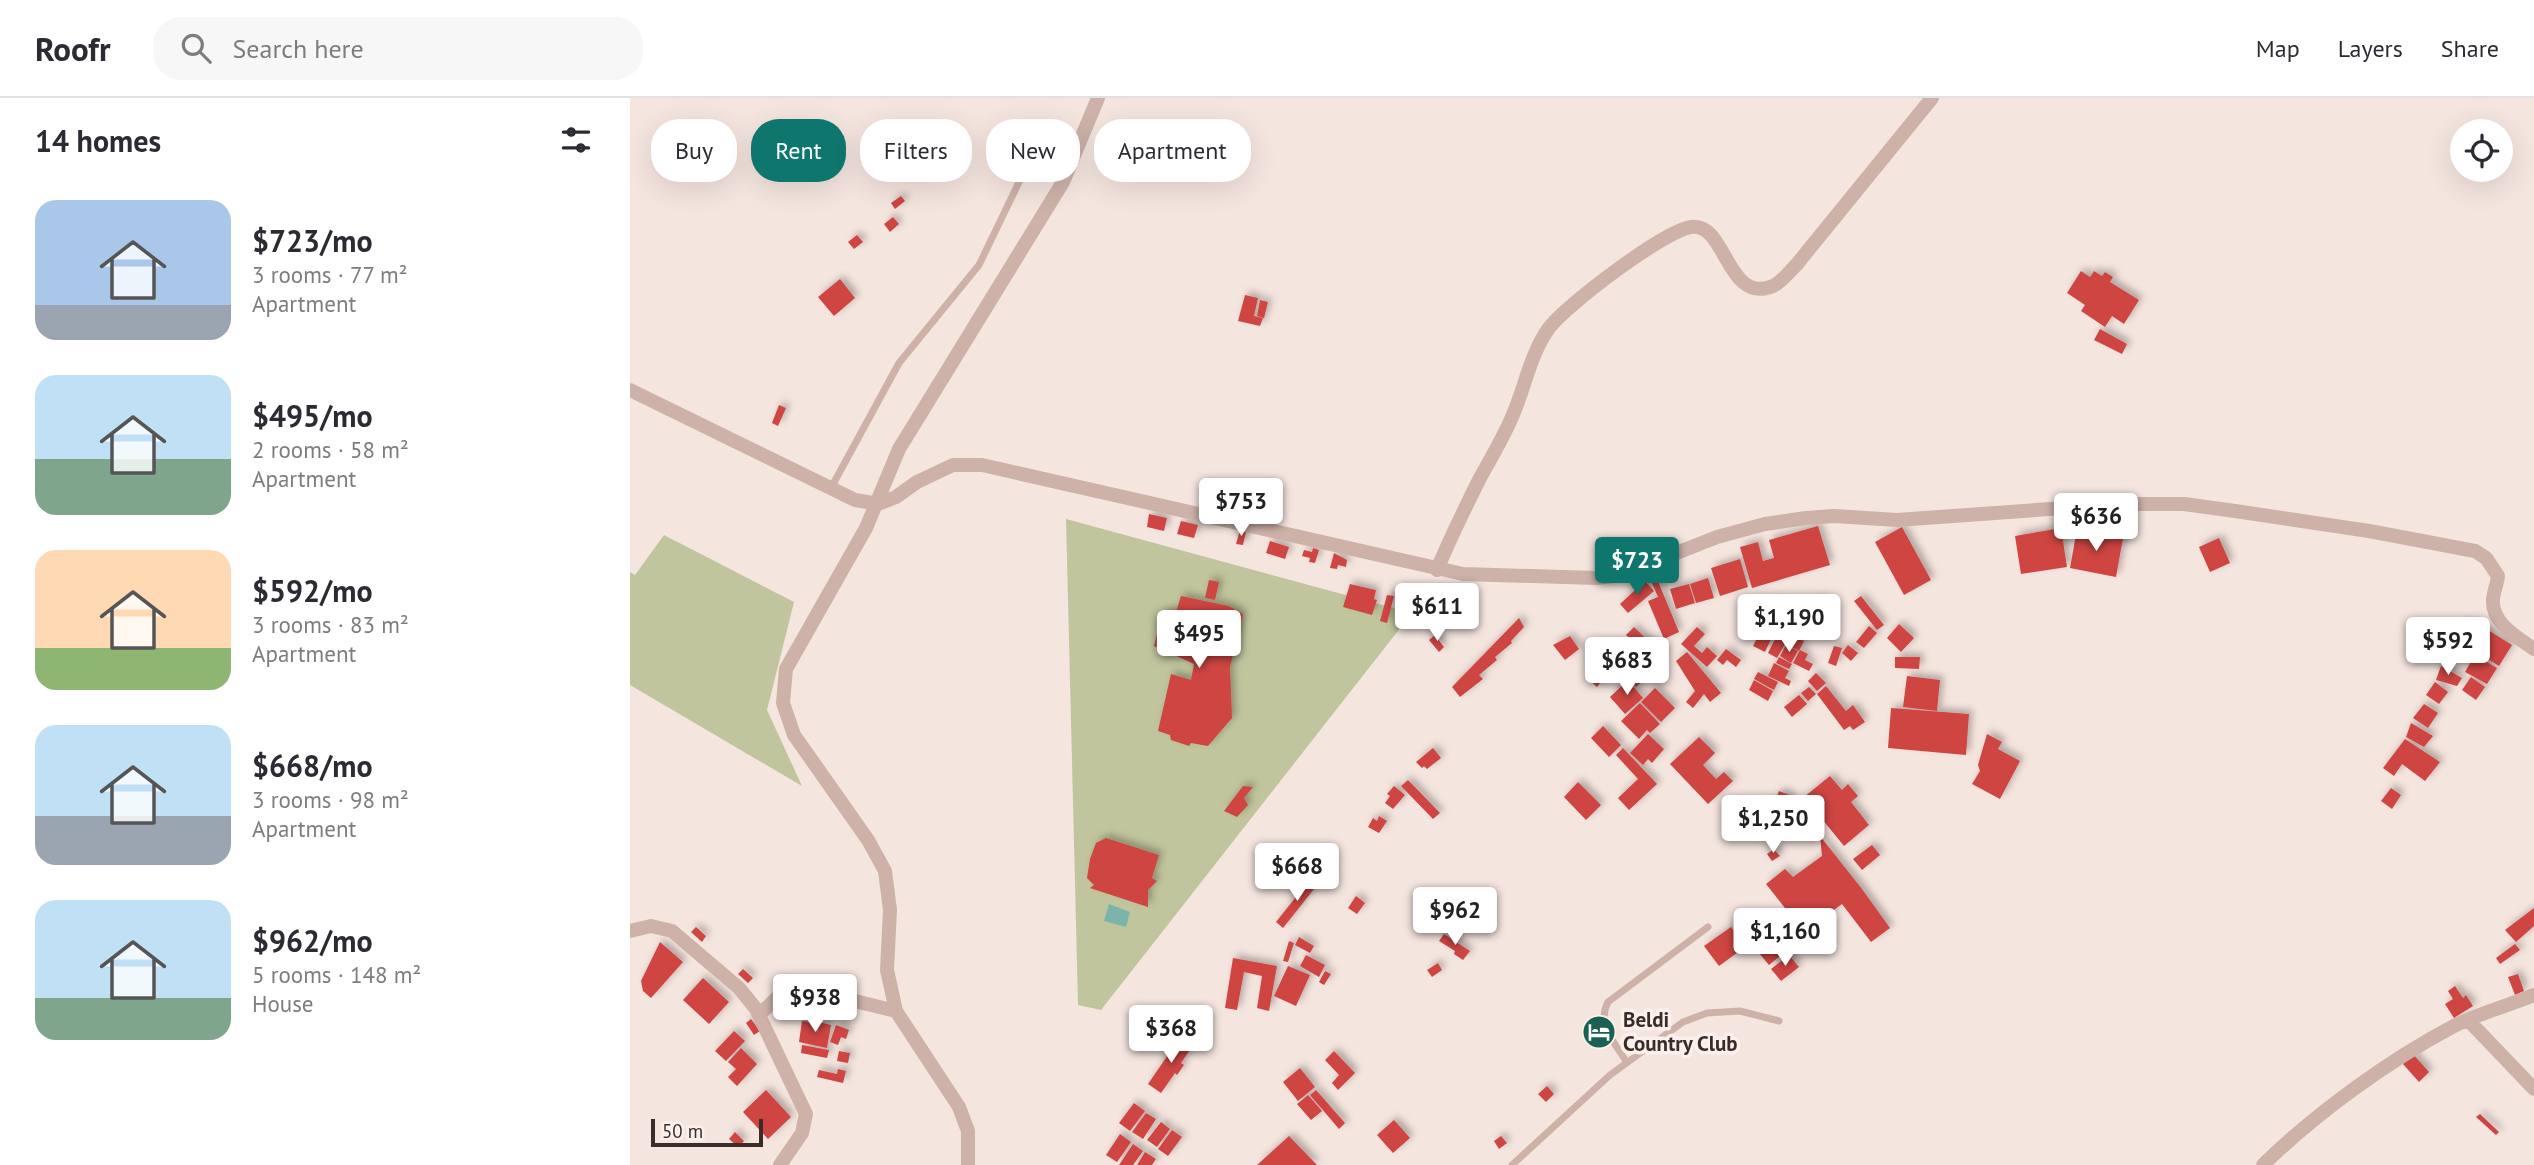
<!DOCTYPE html>
<html lang="en">
<head>
<meta charset="utf-8">
<style>
	:root { --surface:#fff; --page:#f7f7f7; --text:#2b2b33; --muted:#7c7c81; --line:#e1e1e2; --accent:#0f766e }
	body { margin:0; font-family:"PT Sans",sans-serif; background:var(--page); color:var(--text); height:100vh; display:flex; flex-direction:column; font-size:26px; white-space:nowrap }
	* { box-sizing:border-box; margin:0 }
	p { font-size:23px; color:var(--muted) }
	.icon { flex:none; width:38px; height:38px; fill:none; stroke:currentColor; stroke-width:2; stroke-linecap:round; stroke-linejoin:round }
	.map { position:relative; flex:1; overflow:hidden }
	.panel { display:flex; flex-direction:column; background:var(--surface); width:630px }
	.panel>* { flex:none }
	.top-card { position:absolute; left:21px; top:21px; width:665px; height:63px; display:flex; gap:14px }
	.tools { position:absolute; left:1820px; top:21px; display:grid; gap:14px }
	.tools a { display:grid; place-items:center; width:63px; height:63px; border-radius:50%; background:var(--surface); box-shadow:0 7px 28px #0002; font-size:35px }
	.scale { position:absolute; left:21px; bottom:18px; width:112px; box-sizing:border-box; padding-left:7px; border:4px solid #3b2b29; border-top:0; font-size:19px; line-height:24px; white-space:nowrap; color:#3b2b29; -webkit-text-stroke:5px #fbf1ec; paint-order:stroke }
	.price { position:absolute; translate:-50% -60px; padding:0 16px; border-radius:7px; background:#fff; color:#222; font-size:23px; line-height:46px; filter:drop-shadow(0 2px 4px #0008) }
	.price::after { content:''; position:absolute; left:50%; top:42px; width:21px; height:16px; margin-left:-10px; background:inherit; clip-path:polygon(0 0,100% 0,50% 100%) }
	.price.selected { background:var(--accent); color:#fff }
	ul { padding:0; list-style:none }
	li { display:flex; align-items:center; gap:21px; height:175px; padding:0 35px }
	li span { display:grid; place-items:center; flex:none; width:196px; height:140px; border-radius:21px; color:#555 }
	li>.icon { margin-inline-start:auto }
	span .icon { width:84px; height:84px; fill:#fffc; stroke-width:1 }
	li b { font-size:30px }
	h2 { display:flex; justify-content:space-between; align-items:center; height:84px; padding:0 35px; font-size:30px }
	.chip { padding:0 24px; border-radius:28px; background:var(--surface); box-shadow:0 7px 28px #0002; font-size:24px; line-height:63px }
	.chip.selected { background:var(--accent); color:#fff }
	header { display:flex; align-items:center; gap:42px; box-sizing:border-box; height:98px; padding:0 35px; background:var(--surface); border-bottom:2px solid var(--line) }
	header strong { font-size:33px }
	nav { display:flex; gap:38px; margin-inline-start:auto; font-size:24px }
	.search { width:490px; height:63px; background:var(--page); display:flex; align-items:center; gap:18px; box-sizing:border-box; padding:0 24px; border-radius:28px; color:var(--muted); font-size:26px }
	main { display:flex; flex:1; min-height:0 }
	.map>svg:first-child { display:block }
</style>
</head>
<body>
<header>
<strong>Roofr</strong>
<div class="search"><svg class="icon" aria-label="search" viewBox="0 0 24 24"><circle cx="10" cy="10" r="6"/><path d="M15 15l6 6"/></svg>Search here</div>
<nav><a>Map</a><a>Layers</a><a>Share</a></nav>
</header>
<main>
<section class="panel">
<h2>14 homes<svg class="icon" aria-label="filters" viewBox="0 0 24 24"><path d="M4 7h16M4 17h16"/><circle cx="9" cy="7" r="2"/><circle cx="15" cy="17" r="2"/></svg></h2>
<ul>
<li><span style="background:linear-gradient(#a9c7e8 75%,#9aa5b1 0)"><svg class="icon" aria-label="home" viewBox="0 0 24 24"><path d="M3 11l9-7 9 7M6 9v11h12V9"/></svg></span><div><b>$723/mo</b><p>3 rooms · 77 m²</p><p>Apartment</p></div></li>
<li><span style="background:linear-gradient(#bfe0f5 60%,#7fa58c 0)"><svg class="icon" aria-label="home" viewBox="0 0 24 24"><path d="M3 11l9-7 9 7M6 9v11h12V9"/></svg></span><div><b>$495/mo</b><p>2 rooms · 58 m²</p><p>Apartment</p></div></li>
<li><span style="background:linear-gradient(#ffd9b3 70%,#8fb573 0)"><svg class="icon" aria-label="home" viewBox="0 0 24 24"><path d="M3 11l9-7 9 7M6 9v11h12V9"/></svg></span><div><b>$592/mo</b><p>3 rooms · 83 m²</p><p>Apartment</p></div></li>
<li><span style="background:linear-gradient(#bfe0f5 65%,#9aa5b1 0)"><svg class="icon" aria-label="home" viewBox="0 0 24 24"><path d="M3 11l9-7 9 7M6 9v11h12V9"/></svg></span><div><b>$668/mo</b><p>3 rooms · 98 m²</p><p>Apartment</p></div></li>
<li><span style="background:linear-gradient(#bfe0f5 70%,#7fa58c 0)"><svg class="icon" aria-label="home" viewBox="0 0 24 24"><path d="M3 11l9-7 9 7M6 9v11h12V9"/></svg></span><div><b>$962/mo</b><p>5 rooms · 148 m²</p><p>House</p></div></li>
</ul>
</section>
<div class="map">
<svg width="1904" height="1067" viewBox="0 0 1904 1067">
	<defs>
		<filter id="shadow"><feDropShadow dx="4" dy="-4" stdDeviation="3.5" flood-color="#0004"/></filter>
	</defs>
	<rect width="100%" height="100%" fill="#f5e5df"/>
	<!-- green -->
	<path fill="#c1c59d" d="M436,421L782,515L471,912L448,907Z
		M34,437L164,504L137,612L172,688L0,587V474L5,477Z"/>
	<!-- water -->
	<path fill="#7bb4aa" d="M479,806L500,814L496,829L474,823Z"/>
	<!-- building -->
	<path fill="#ce4543" filter="url(#shadow)" d="M271,98L275,103L265,111L261,105Z
		M263,119L269,126L260,134L254,126Z
		M227,137L233,144L224,151L218,144Z
		M1451,173L1460,179L1464,173L1472,178L1475,174L1483,179L1480,184L1509,202L1494,226L1482,218L1475,229L1451,213L1455,207L1437,195Z
		M210,181L225,200L204,218L188,199Z
		M615,197L628,200L624,218L633,220L630,228L608,223Z
		M630,202L638,204L634,220L627,218Z
		M1470,231L1497,246L1492,256L1464,242Z
		M149,307L156,310L148,328L142,325Z
		M519,416L537,420L534,433L517,429Z
		M551,423L568,427L564,440L547,436Z
		M1188,428L1200,467L1122,490L1110,449L1128,444L1133,463L1144,460L1139,442Z
		M1272,429L1301,482L1274,497L1245,444Z
		M1431,430L1437,469L1391,476L1385,438Z
		M1447,431L1493,440L1486,479L1440,470Z
		M610,432L616,434L613,447L606,446Z
		M1589,440L1600,465L1580,474L1569,449Z
		M640,443L659,449L655,461L636,455Z
		M683,450L689,452L685,465L679,464L680,460L672,458L674,452L682,454Z
		M704,455L717,462L716,469L708,467L707,471L700,470Z
		M1110,461L1118,489L1090,498L1081,470Z
		M1025,476L1049,534L1034,541L1018,503L1028,499L1019,478Z
		M1078,480L1084,500L1066,505L1060,486Z
		M579,482L589,484L585,502L575,500Z
		M1015,483L1024,493L998,515L990,506Z
		M720,486L746,492L744,501L747,502L742,517L713,509Z
		M1059,486L1065,505L1046,511L1040,491Z
		M757,497L764,498L757,525L750,523Z
		M551,498L599,508L613,516L600,569L602,620L578,648L561,645L559,648L541,642L540,637L528,633L541,576L561,582L564,566L524,548L530,524L534,521L535,513L546,514Z
		M1231,498L1254,527L1247,532L1224,503Z
		M1188,501L1198,511L1191,518L1181,508Z
		M1146,502L1158,509L1150,522L1138,515Z
		M1167,505L1187,515L1182,523L1163,514Z
		M1156,513L1166,519L1162,527L1152,522Z
		M1168,519L1182,525L1178,534L1164,527Z
		M889,520L894,529L881,543L882,545L865,559L867,562L849,577L853,581L830,599L822,589Z
		M1118,522L1131,529L1125,540L1113,533Z
		M1148,525L1162,532L1160,536L1174,543L1169,553L1155,546L1147,560L1138,555L1147,537L1143,535Z
		M1269,526L1284,540L1271,554L1257,540Z
		M1834,526L1849,536L1833,562L1818,552Z
		M1239,528L1247,535L1234,550L1226,544Z
		M1004,529L1034,558L1025,566L996,537Z
		M1067,529L1075,536L1064,548L1072,555L1077,549L1087,558L1077,569L1051,546Z
		M1858,532L1882,547L1869,568L1845,553Z
		M1131,533L1142,539L1135,554L1123,548Z
		M805,537L814,549L809,554L799,542Z
		M940,538L949,551L935,562L923,547Z
		M1156,547L1168,553L1161,565L1150,558Z
		M1218,547L1228,555L1221,563L1212,555Z
		M1204,548L1212,550L1206,568L1198,565Z
		M1096,551L1111,562L1106,569L1097,562L1093,567L1087,562Z
		M1170,552L1178,556L1175,562L1183,566L1179,573L1163,565Z
		M1057,554L1091,595L1080,604L1074,596L1063,610L1056,604L1065,593L1046,563Z
		M1845,557L1867,570L1857,586L1835,574Z
		M1149,559L1162,566L1159,571L1146,565Z
		M1265,559H1290L1289,571L1265,570Z
		M993,562L1013,582L1006,589L986,568Z
		M977,563L982,569L967,589L958,581Z
		M1144,565L1159,573L1155,580L1161,583L1159,588L1138,578Z
		M1811,568L1832,580L1827,588L1806,582Z
		M1128,574L1148,584L1144,592L1124,581Z
		M1186,575L1196,585L1187,593L1178,583Z
		M1277,578L1310,582L1307,613L1273,609Z
		M1841,579L1855,589L1846,602L1832,592Z
		M998,582L1013,600L995,616L980,599Z
		M1124,582L1143,593L1138,603L1119,592Z
		M1805,584L1818,594L1809,606L1796,597Z
		M1196,588L1208,603L1202,608L1208,603L1216,613L1223,607L1235,624L1223,632L1220,628L1214,632L1187,596Z
		M1179,589L1186,596L1178,603L1171,595Z
		M1025,590L1045,610L1031,624L1011,604Z
		M1169,597L1177,606L1162,619L1154,609Z
		M1010,605L1030,626L1020,635L1017,632L1009,641L991,623Z
		M1794,606L1808,615L1798,630L1783,620Z
		M1261,610L1339,616L1336,657L1258,650Z
		M1781,625L1803,638L1794,649L1776,639Z
		M973,628L991,647L979,659L961,640Z
		M1018,636L1034,651L1022,665L1018,661L1013,667L1000,655Z
		M1357,636L1372,644L1368,651L1390,663L1370,701L1342,686L1350,673L1348,667Z
		M1069,639L1085,655L1073,667L1086,681L1094,674L1103,683L1078,706L1040,666Z
		M1775,641L1810,664L1795,683L1772,666L1764,678L1753,670Z
		M803,650L811,660L797,671L794,668L792,670L786,664Z
		M993,650L1027,686L999,712L988,700L1008,681L986,657Z
		M1200,678L1212,692L1218,686L1228,698L1221,704L1239,727L1214,748L1174,699Z
		M778,682L810,715L803,721L771,688Z
		M948,684L971,707L956,722L934,699Z
		M613,688L623,689L614,700L618,707L607,719L594,713Z
		M764,688L775,697L763,711L755,705L760,698L757,696Z
		M1761,690L1771,697L1762,711L1751,703Z
		M1149,693L1162,698L1157,710L1144,705Z
		M749,718L757,723L749,735L738,729L743,720L747,723Z
		M1190,738L1232,791L1260,830L1241,844L1212,806L1174,834L1136,786L1155,771L1163,779L1192,758Z
		M476,740L529,757L522,780L527,783L518,792V809L460,790L464,787L457,780L460,761L466,745Z
		M1242,747L1250,757L1232,772L1223,761Z
		M1144,751L1150,758L1142,763L1137,756Z
		M681,780L688,786L653,830L646,824Z
		M726,798L735,805L727,816L718,810Z
		M837,810L855,821L850,828L833,818Z
		M1904,810V828L1886,844L1875,832Z
		M811,821L819,827L813,835L805,828Z
		M66,829L76,838L72,844L61,834Z
		M1101,829L1115,849L1089,868L1074,848Z
		M1135,830L1155,854L1139,867L1119,843Z
		M814,836L840,853L833,862L824,856L825,853L809,843Z
		M669,839L684,848L680,855L665,847Z
		M659,843L664,845L658,864L653,863Z
		M30,844L53,864L21,900L13,893L11,883Z
		M1885,846L1890,852L1870,866L1866,860Z
		M676,857L695,867L689,879L670,868Z
		M1159,857L1169,869L1151,883L1141,871Z
		M603,860L647,868L639,913L627,910L632,878L614,874L607,912L595,910Z
		M808,865L812,872L802,879L797,872Z
		M658,868L680,877L666,908L644,898Z
		M113,871L123,880L118,885L108,876Z
		M695,873L701,876L694,887L689,884Z
		M1888,876L1894,893L1885,897L1878,879Z
		M73,880L99,904L79,926L53,902Z
		M1825,888L1833,900L1836,897L1843,908L1824,920L1815,906L1823,901L1818,893Z
		M160,895L171,905L156,921L145,911Z
		M177,904L188,905L185,923L174,922Z
		M121,921L130,933L124,937L116,925Z
		M172,923L187,925V936L189,924L201,927L197,950L169,944Z
		M206,927L219,932L216,941L211,939L208,947L200,944Z
		M104,933L115,943L96,963L85,953Z
		M551,938L564,946L551,965L554,967L547,977L545,975L531,995L518,986Z
		M172,947L199,952L197,960L171,955Z
		M111,950L127,966L107,988L98,979L106,971L98,964Z
		M209,953L220,955L218,965L207,963Z
		M704,953L725,975L708,992L702,985L709,977L695,962Z
		M1783,956L1799,974L1789,984L1773,966Z
		M670,970L685,989L668,1003L653,984Z
		M208,971L216,973L213,985L187,979L189,972L207,976Z
		M917,988L924,996L916,1004L908,996Z
		M136,992L161,1019L138,1041L113,1014Z
		M686,992L715,1025L709,1031L680,997Z
		M678,997L692,1013L681,1022L667,1006Z
		M504,1005L515,1013L500,1033L489,1025Z
		M516,1015L526,1021L513,1041L502,1034Z
		M1850,1016L1869,1034L1866,1037L1846,1019Z
		M764,1022L780,1040L763,1055L747,1037Z
		M531,1024L540,1031L527,1049L517,1042Z
		M542,1032L552,1039L538,1058L528,1051Z
		M105,1034L114,1043L108,1049L99,1041Z
		M490,1036L501,1044L487,1064L476,1057Z
		M659,1038L687,1067H627Z
		M871,1038L877,1045L869,1051L864,1043Z
		M503,1046L513,1053L503,1067H489Z
		M515,1054L526,1061L522,1067H507Z"/>
	<g fill="none" stroke-linecap="round" stroke-linejoin="round">
		<!-- lane -->
		<path stroke="#ceb2a9" stroke-width="7" d="M201,390L269,265L349,167L392,78
			M996,963C985,945 966,926 978,904L1078,829
			M882,1067L980,977L1053,924L1077,915L1110,913L1149,923"/>
		<!-- street -->
		<path stroke="#ceb2a9" stroke-width="14" d="M0,292L225,402L248,406L266,399L287,384L323,367H352L833,476L966,480L991,477L1087,439L1135,426L1176,420L1204,418L1267,422L1491,406H1554L1605,413L1739,433L1845,453L1856,460L1868,478C1867,486 1864,493 1863,501C1861,525 1887,539 1904,551
			M807,472C820,440 835,410 850,380C861,360 873,340 882,319C895,290 900,256 919,230C936,207 1034,133 1061,129C1097,124 1096,207 1143,188C1152,184 1160,173 1167,166L1302,0
			M0,833L21,828L42,833L109,890L126,911L176,1016L172,1035L150,1067
			M129,917L157,890L167,889L266,913
			M1838,922L1904,991
			M338,1067V1033L329,1009L266,913L257,872L260,812L255,773L238,742L164,637L153,605L156,571L236,430L269,351L433,84L468,0
			M1633,1067C1685,1016 1759,962 1824,928C1849,915 1878,908 1904,897"/>
	</g>
	<!-- icons -->
	<defs>
		<symbol id="hotel-disc" viewBox="-11 -11 22 22"><circle r="9.5" fill="#1b6055" stroke="#fbf1ec"/><path d="M-6-4.5h1.5V1H6V5H4.5V3h-9V5H-6ZM-4 0a1.8 1.8 0 1 1 3.6 0ZM.5 0V-2.5h3Q6-2.5 6 0Z" fill="#fff"/></symbol>
	</defs>
	<g fill-rule="evenodd">
		<use href="#hotel-disc" x="950" y="915" width="38" height="38"/>
	</g>
	<g text-anchor="middle" stroke-width="7" stroke-linejoin="round" paint-order="stroke">
		<!-- poi labels -->
		<g font-size="21" font-weight="bold" fill="#3b2b29" stroke="#fbf1ec" text-anchor="start">
			<text x="993" y="929">Beldi<tspan x="993" dy="24">Country Club</tspan></text>
		</g>
	</g>
</svg>
<div class="tools">
<a><svg class="icon" aria-label="locate" viewBox="0 0 24 24"><circle cx="12" cy="12" r="6"/><path d="M12 2v4M12 18v4M2 12h4M18 12h4"/></svg></a>
</div>
<div class="scale">50 m</div>
<b class="price" style="left:611px;top:440px">$753</b>
<b class="price" style="left:1466px;top:455px">$636</b>
<b class="price selected" style="left:1007px;top:499px">$723</b>
<b class="price" style="left:807px;top:545px">$611</b>
<b class="price" style="left:1159px;top:556px">$1,190</b>
<b class="price" style="left:569px;top:572px">$495</b>
<b class="price" style="left:1818px;top:579px">$592</b>
<b class="price" style="left:997px;top:599px">$683</b>
<b class="price" style="left:1143px;top:757px">$1,250</b>
<b class="price" style="left:667px;top:805px">$668</b>
<b class="price" style="left:825px;top:849px">$962</b>
<b class="price" style="left:1155px;top:870px">$1,160</b>
<b class="price" style="left:185px;top:936px">$938</b>
<b class="price" style="left:541px;top:967px">$368</b>
<div class="top-card">
<a class="chip">Buy</a>
<a class="chip selected">Rent</a>
<a class="chip">Filters</a>
<a class="chip">New</a>
<a class="chip">Apartment</a>
</div>
</div>
</main>
</body>
</html>
